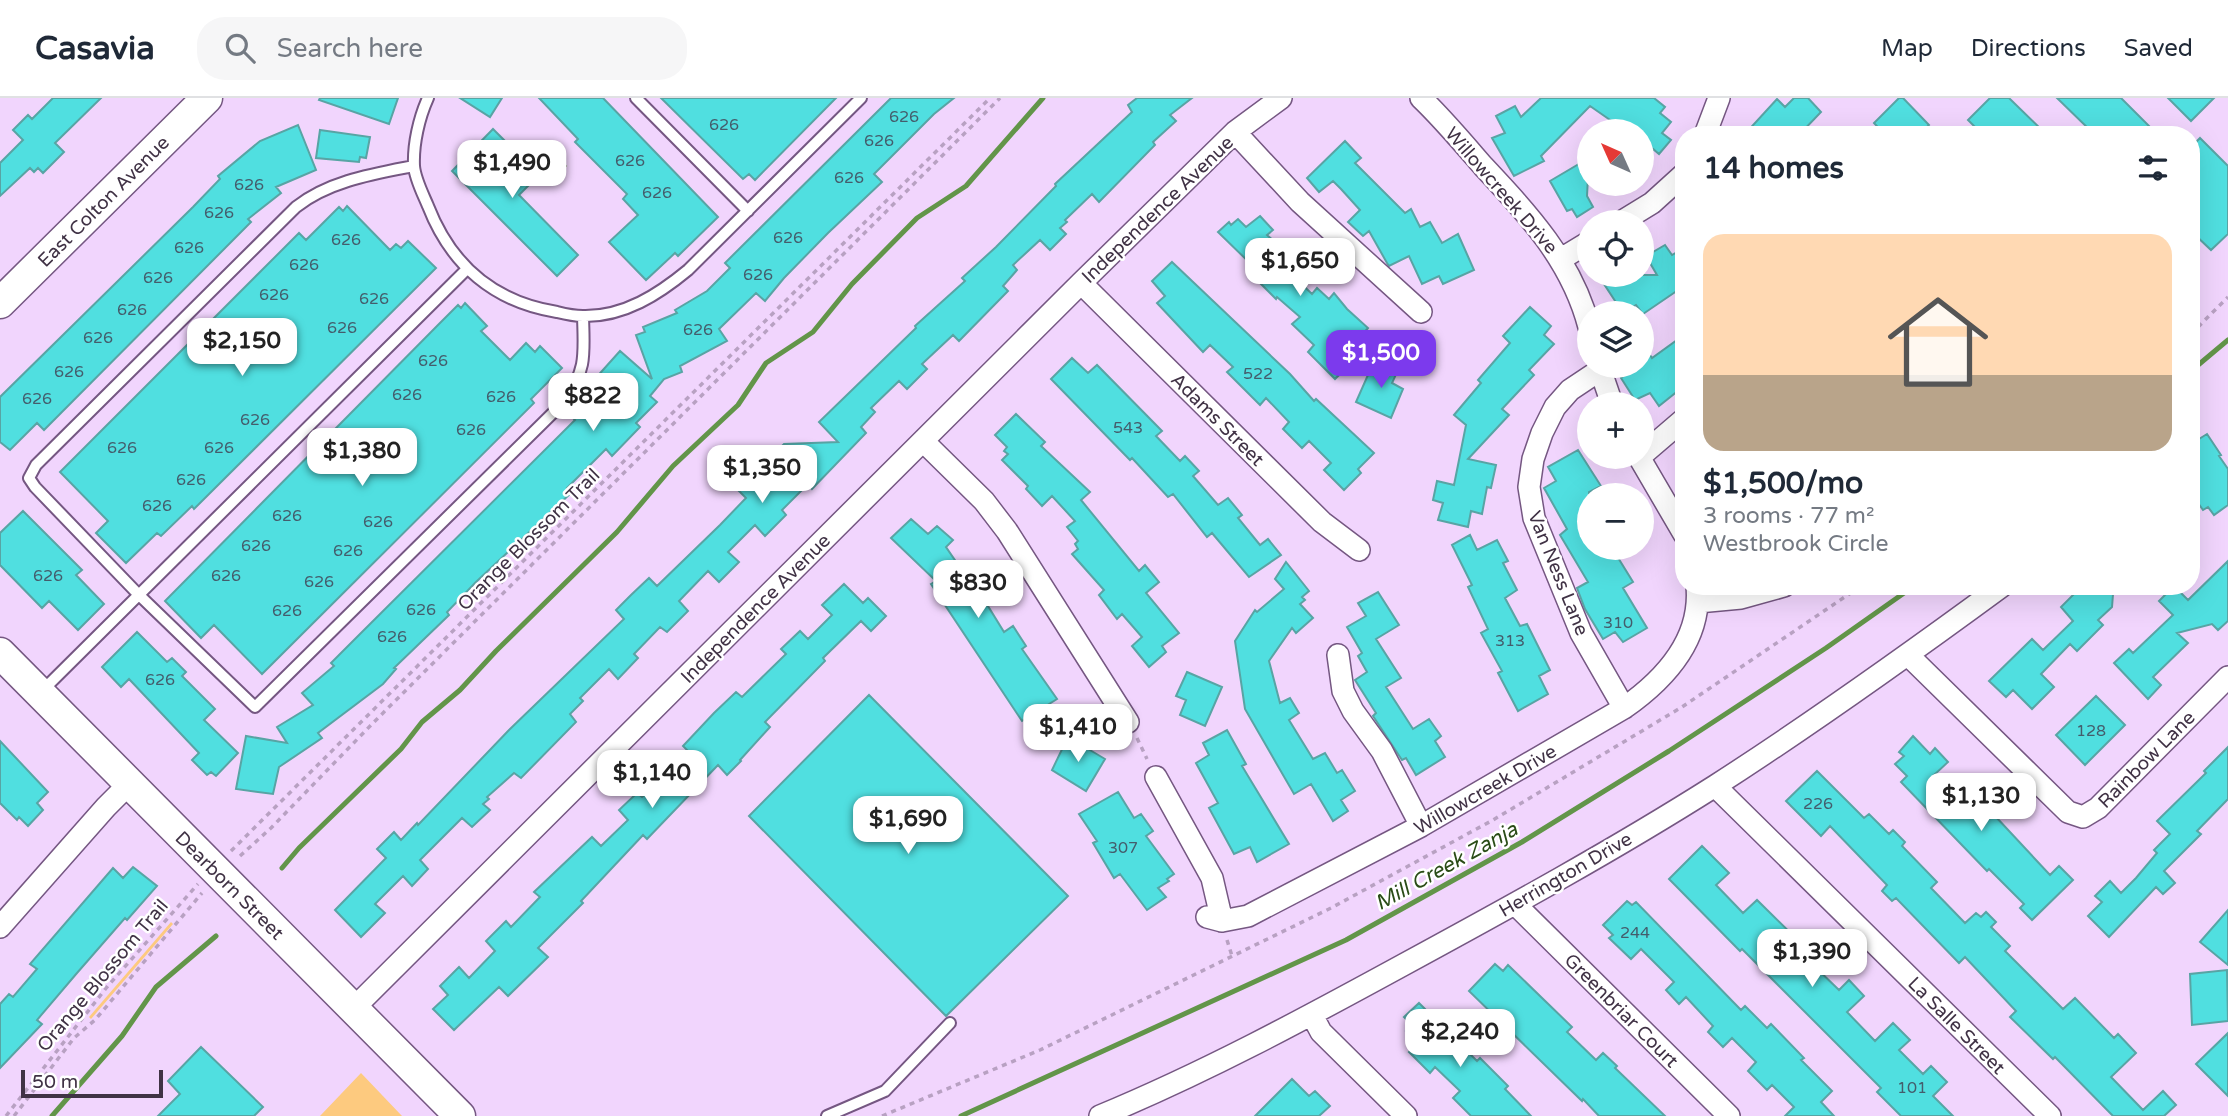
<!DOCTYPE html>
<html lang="en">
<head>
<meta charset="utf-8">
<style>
	:root { --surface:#fff; --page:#f6f6f7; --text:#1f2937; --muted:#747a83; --line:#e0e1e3; --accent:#7c3aed }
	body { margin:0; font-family:"Varela Round",sans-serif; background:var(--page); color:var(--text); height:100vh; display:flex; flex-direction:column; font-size:26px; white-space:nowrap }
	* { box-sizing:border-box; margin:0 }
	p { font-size:23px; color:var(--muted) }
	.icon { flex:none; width:38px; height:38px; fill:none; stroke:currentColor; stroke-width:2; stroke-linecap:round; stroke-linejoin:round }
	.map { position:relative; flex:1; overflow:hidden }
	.side { position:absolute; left:1675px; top:28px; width:525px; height:469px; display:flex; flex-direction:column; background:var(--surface); border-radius:28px; box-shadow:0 7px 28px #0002 }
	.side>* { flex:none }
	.needle { width:46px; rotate:315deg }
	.buttons { position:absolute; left:1577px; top:21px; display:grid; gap:14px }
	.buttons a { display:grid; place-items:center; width:77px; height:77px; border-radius:50%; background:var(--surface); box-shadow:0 7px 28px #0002; font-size:35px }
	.scale { position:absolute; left:21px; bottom:18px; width:142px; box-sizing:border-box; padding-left:7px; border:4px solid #403245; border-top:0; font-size:19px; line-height:24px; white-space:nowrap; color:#403245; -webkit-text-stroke:5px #fff; paint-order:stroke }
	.price { position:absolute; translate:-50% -60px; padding:0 16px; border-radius:14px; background:#fff; color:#222; font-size:23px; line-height:46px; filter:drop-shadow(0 2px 4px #0008) }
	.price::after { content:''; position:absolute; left:50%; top:42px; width:21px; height:16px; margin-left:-10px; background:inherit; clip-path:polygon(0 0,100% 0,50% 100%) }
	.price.current { background:var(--accent); color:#fff }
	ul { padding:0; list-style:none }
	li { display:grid; align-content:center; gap:14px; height:371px; padding:0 28px }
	li span { display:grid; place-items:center; height:217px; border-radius:21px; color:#555 }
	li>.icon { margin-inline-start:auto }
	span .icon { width:126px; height:126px; fill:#fffc; stroke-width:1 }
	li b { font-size:30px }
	h2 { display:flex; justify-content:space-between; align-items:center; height:84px; padding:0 28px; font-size:30px }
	header { display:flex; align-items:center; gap:42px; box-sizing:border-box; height:98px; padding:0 35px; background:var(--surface); border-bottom:2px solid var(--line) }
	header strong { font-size:33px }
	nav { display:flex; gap:38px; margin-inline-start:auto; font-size:24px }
	.search { width:490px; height:63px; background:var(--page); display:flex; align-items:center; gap:18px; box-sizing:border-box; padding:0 24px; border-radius:28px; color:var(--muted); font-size:26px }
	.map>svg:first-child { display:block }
</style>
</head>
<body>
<header>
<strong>Casavia</strong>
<div class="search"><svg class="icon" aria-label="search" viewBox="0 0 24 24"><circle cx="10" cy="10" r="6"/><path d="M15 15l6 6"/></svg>Search here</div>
<nav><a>Map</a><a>Directions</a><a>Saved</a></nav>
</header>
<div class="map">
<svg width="2228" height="1018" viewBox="0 0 2228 1018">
	<rect width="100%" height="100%" fill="#f1d5fd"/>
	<!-- green -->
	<path fill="#fdca7f" d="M171,824L173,826L91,921L89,919Z
		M361,975L402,1018H320Z"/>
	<!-- water -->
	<path fill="#629549" d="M542,43L567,68L549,86L538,75C542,65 538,61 531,54Z"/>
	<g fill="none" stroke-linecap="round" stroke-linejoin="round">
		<!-- stream -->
		<path stroke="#629549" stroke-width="5" d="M2191,273L2228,242
			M282,770L299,750L401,651L422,624L460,592L496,553L617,434L673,368L738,307L766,265L813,234L852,186L917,120L966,88L1043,0
			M52,1018L122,938L156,889L216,838
			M961,1018L1346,842L1522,744L1669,653L1826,550L1914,488"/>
	</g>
	<!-- building -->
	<path fill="#50dfe0" stroke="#58a4a4" stroke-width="2" d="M53,0H101L55,45L64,54L43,75L38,70L34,74L30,70L0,98V65L23,42L13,32L28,17L32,21Z
		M320,0H398L389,26L319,2Z
		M460,0H502L490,19Z
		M539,0H603L718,119L678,158L675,155L646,182L609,144L638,117L623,101L627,96L575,44L578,41Z
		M661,0H836L755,82L749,76L743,81Z
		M891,0H954L934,16L874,76L882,84L828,135L784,180L765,203L756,195L719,231L727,243L680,268L682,274L664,281L650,298L657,304L636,325L640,329L612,358L606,351L567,390L572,394L476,484L447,514L449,517L394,570L396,571L383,586L318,635L322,640L279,669L273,696L236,691L246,638L287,645L277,629L313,607L302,595L334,568L331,565L362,534L575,322L573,320L603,290L594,282L620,253L652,281L636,237L645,234L643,229L677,215L675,212L707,193L730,170L725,165Z
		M1137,0H1192L1170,17L1176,23L1153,44L1155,47L1099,104L1092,96L1065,122L1067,124L1060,130L1066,136L1050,152L1040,142L1013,167L1017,172L1003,188L1008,193L959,243L953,237L922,266L927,271L907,291L899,283L871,310L875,314L861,329L866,335L812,391L808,386L782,412L786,417L765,438L755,427L728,454L739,464L719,484L708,473L679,503L688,513L667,534L660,529L634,556L638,560L618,581L609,571L580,600L583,603L570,616L576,624L521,680L514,675L487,699L489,701L483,706L490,712L472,729L462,720L420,762L428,771L412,788L403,778L375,806L385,815L361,839L335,812L386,760L377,751L394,734L401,742L417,725L418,727L509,632L624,521L616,512L631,497L649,480L657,488L720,427L746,400L738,392L784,346L838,344L819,324L916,230L915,228L965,183L962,180L996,149L1056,88L1055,86L1132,14L1128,7Z
		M1541,0H1654L1665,9L1660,15L1671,24L1662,35L1671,42L1659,56L1653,51L1642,63V33H1626L1590,8L1541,58L1544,63L1514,78L1492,40L1505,35L1496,18L1515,8L1521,19Z
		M1794,0H1808L1821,14L1799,37H1744L1777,1L1785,9Z
		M1899,0H1903L1929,27L1919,37H1885L1874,25Z
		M1990,0H2009L2047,37H1983L1968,22Z
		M2057,0H2121L2158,37H2095Z
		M2168,0H2214L2191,23Z
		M298,27L316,72L276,89L281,95L248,121L251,124L44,332L37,325L10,352L0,344V299L193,109L220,81L218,78L260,43Z
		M493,31L517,55L509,63L531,85L519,97L578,157L557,178L452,73Z
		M320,32L370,39L366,60L360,59L359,64L316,60Z
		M2200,40L2228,68V136L2211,152L2191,133V49Z
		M1345,43L1361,60L1355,65L1405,115L1411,111L1420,129L1430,124L1442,145L1458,136L1474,172L1443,186L1439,178L1422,186L1409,158L1389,168L1387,165L1369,133L1363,138L1348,124L1360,112L1341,91L1333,83L1319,94L1307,80Z
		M1589,60L1587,98L1593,109L1577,119L1572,111L1567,113L1550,83Z
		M347,108L390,152L396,146L401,150L408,143L436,170L194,411L192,408L161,438L157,435L126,465L96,435L108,423L60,374L299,135L306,142L339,109L343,113Z
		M1260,118L1273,132L1267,137L1295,162L1286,171L1312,196L1317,190L1329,201L1334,195L1347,211L1368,230L1357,243L1365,252L1335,281L1308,254L1314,247L1292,226L1300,219L1277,199L1276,201L1251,176L1256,171L1218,134L1229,124L1231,127L1238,121L1246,129Z
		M1665,147L1672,157L1684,150V188L1643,216L1636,207L1623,215L1602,183L1613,177H1657L1646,158Z
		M1172,164L1290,276L1314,303L1316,301L1374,355L1358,371L1361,375L1344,392L1324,372L1331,365L1309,343L1302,350L1283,331L1289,324L1266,300L1260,307L1227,274L1233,269L1210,247L1203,254L1157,205L1165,198L1152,183Z
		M465,205L487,228L481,233L510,262L526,245L535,254L540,248L562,270L531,301L534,305L262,576L214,527L201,540L165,503L437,228L458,207L461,210Z
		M1530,209L1551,228L1544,237L1554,246L1529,272L1534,277L1502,311L1509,317L1468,361L1496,367L1491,390L1487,389L1482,416L1471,413L1468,429L1438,422L1443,405L1433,402L1437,383L1454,387L1466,327L1454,317L1481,285L1478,282L1510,245L1503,238Z
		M1684,237V288L1659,308L1650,295L1635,302L1621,280L1635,268H1642V245L1652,260Z
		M1072,260L1088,275L1097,267L1162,333L1156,338L1180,363L1185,358L1199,373L1193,378L1218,407L1228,400L1242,417L1238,420L1260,447L1268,441L1281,457L1249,479L1212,435L1207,439L1173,396L1168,399L1132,360L1130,362L1051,281Z
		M1375,261L1398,272L1392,285L1403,291L1391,320L1356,304Z
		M1016,316L1045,344L1041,348L1090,394L1081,402L1139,473L1145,467L1159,484L1146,495L1179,535L1162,548L1166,554L1149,569L1132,548L1142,539L1122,516L1117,521L1099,497L1104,492L1072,456L1078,451L1075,446L1078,443L1067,429L1075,423L1052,398L1042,408L1026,391L1028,388L1002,362L1008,356L1004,353L1007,349L995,337Z
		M2207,336L2221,357L2219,358L2228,371V407L2214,417L2208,409L2203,412L2191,395V346Z
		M1578,352L1601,388L1589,394V450H1612L1633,484L1623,490L1647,530L1623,544L1615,534L1603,541L1585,511L1577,490L1588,484L1560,437L1567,431L1544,390L1556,383L1548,369Z
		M23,413L82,472L76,477L104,506L78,532L49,503L42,510L0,467V435Z
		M911,421L928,436L937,428L953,442L946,449L970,484L976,480L993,505L988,508L1004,534L1013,528L1026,548L1022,551L1057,601L1022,623L931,486L936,483L891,440Z
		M1470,437L1477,452L1497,442L1508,463L1503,465L1517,492L1505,500L1520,528L1527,526L1550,572L1539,578L1548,596L1518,613L1498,575L1502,573L1481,535L1488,531L1468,489L1472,487L1452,447Z
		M2228,463V523L2218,532L2212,526L2177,535L2188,545L2153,579L2161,587L2148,601L2114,565L2129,551L2133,555L2173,517L2159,503L2174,488L2188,502Z
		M1286,464L1309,493L1302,499L1305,502L1300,506L1313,520L1296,535L1292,530L1269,563L1280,605L1290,600L1299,615L1289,622L1313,661L1325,655L1337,675L1342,672L1355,693L1341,702L1348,713L1333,723L1311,686L1294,696L1245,611L1235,543L1255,512L1257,514L1284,491L1275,481Z
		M844,486L863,505L868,500L886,518L871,533L861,523L823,560L825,563L765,624L770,629L740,662L741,663L727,677L718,667L647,741L643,737L581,803L583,805L538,850L548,859L508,898L499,889L454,932L433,911L448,897L440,888L459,869L469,880L495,853L486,843L506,823L511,829L540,799L534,794L592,739L601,748L628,722L619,712L637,695L642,699L660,682L664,686L691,656L683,648L714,615L736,594L742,599L786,556L781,551L800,533L808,541L832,517L822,507Z
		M2082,488H2106L2113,496L2112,509L2098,522L2103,527L2077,553L2070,546L2041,576L2054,589L2032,611L2013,592L2006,599L1989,583L2032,541L2043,552L2073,523L2061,509Z
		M1378,494L1399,527L1376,541L1401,580L1386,589L1413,631L1429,621L1441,638L1435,643L1445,659L1416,677L1406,660L1402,662L1373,618L1376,615L1355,582L1367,574L1358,558L1362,555L1347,529L1366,518L1358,505Z
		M137,534L167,564L172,560L186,574L182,578L215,611L204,622L238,655L216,678L211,674L207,677L192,662L199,655L129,581L121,589L102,569Z
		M1187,574L1222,589L1205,628L1180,617L1186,602L1176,598Z
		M869,597L1068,798L946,918L749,718Z
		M2096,598L2125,627L2085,667L2056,637Z
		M1227,632L1246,666L1242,668L1289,746L1257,764L1250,749L1234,756L1209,710L1218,705L1196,665L1209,657L1203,645Z
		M1913,638L1930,656L1935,650L1948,664L1934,677L1971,714L1982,704L2050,777L2059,768L2073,782L2032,822L2020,810L2024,806L1989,771L1987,773L1901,684L1907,678L1895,666L1904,658L1899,654Z
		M1068,639L1105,661L1086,693L1052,672Z
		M0,643L48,694L37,705L43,712L28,728L19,719L17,722L0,705Z
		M2228,649V701L2197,733L2201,736L2164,773L2175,785L2163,796L2156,789L2109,839L2088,818L2102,804L2095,798L2110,783L2121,795L2136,780L2157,755L2154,752L2170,736L2157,723L2206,675L2204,673Z
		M1817,673L1864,720L1869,716L1889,736L1893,732L1905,744L1902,748L1937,784L1931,790L1965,825L1976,815L1981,819L1986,814L1996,824L1991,829L2010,848L2005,853L2063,911L2075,900L2114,940L2118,936L2136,955L2111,979L2143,1012L2163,993L2176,1007L2164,1018H2113L2055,959L2053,961L2010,919L2016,913L1965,859L1959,865L1896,800L1892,803L1882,793L1887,787L1830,728L1821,738L1786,703Z
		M1118,694L1134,720L1141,716L1153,733L1146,738L1174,776L1167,781L1169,783L1158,790L1166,799L1147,812L1120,776L1114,780L1093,745L1097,743L1079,716Z
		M1702,748L1729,775L1716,787L1743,815L1757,802L1816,860L1811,865L1839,892L1849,882L1864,898L1847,914L1875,943L1893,925L1910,942L1899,952L1923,976L1931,968L1947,984L1933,998L1953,1018H1901L1877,994L1881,990L1742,851L1740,853L1669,781Z
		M133,769L157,788L127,822L125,820L77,875L37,922L42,926L0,970V906L9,896L13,899L37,871L30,866L113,770L123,780Z
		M1627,803L1632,807L1636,804L1741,912L1745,908L1767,930L1771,926L1804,960L1801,962L1832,993L1821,1004L1834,1018H1785L1794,1009L1772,987L1767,992L1748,973L1756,964L1732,940L1723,949L1708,934L1713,928L1686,899L1679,906L1666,892L1674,884L1641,851L1631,861L1609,840L1613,837L1603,827Z
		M2228,812V867L2200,844Z
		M1495,866L1503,873L1508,867L1572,929L1567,934L1596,962L1603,955L1617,968L1615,970L1665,1018H1599L1583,1001L1582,1003L1469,893Z
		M2227,872L2228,923L2192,927L2190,876Z
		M1419,905L1477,963L1480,960L1508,988L1505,991L1531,1018H1471L1453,1000L1460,993L1435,969L1430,975L1409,954L1419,946L1406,933L1412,927L1404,919Z
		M2228,935V998L2196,966Z
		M201,949L263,1009L254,1018H158L180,996L168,983Z
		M1292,981L1309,998L1315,993L1330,1008L1319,1018H1255Z"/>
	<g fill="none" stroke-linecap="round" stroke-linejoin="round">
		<defs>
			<path id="lane" d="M428,0C419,20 413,46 414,68C415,81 423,96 428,108C451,167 494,204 557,214C565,216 575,218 583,218C624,219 659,196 688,172L861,0
				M636,0L748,113
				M414,68C373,76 329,83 296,109L36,367L29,380L35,389L138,496L255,609L565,303C587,270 584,257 583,218
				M42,593L467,171
				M827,1018L885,993L950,925"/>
			<path id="street" d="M1421,0C1443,21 1463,45 1483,68C1528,116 1572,163 1589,229
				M1235,34L1300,104L1421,214
				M1705,37L1719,0
				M1621,124L1652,105L1684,76
				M1561,161L1589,144
				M1081,185L1322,424L1359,452
				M1599,268L1612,306
				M1600,272L1570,292L1555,309L1542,335L1533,361L1529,389L1534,420L1563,491L1581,535L1624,610
				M923,343L984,403L1007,433L1128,624
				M1642,357L1684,321
				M1639,359L1684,436
				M1698,504L1741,500L1784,488
				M1338,557L1343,593L1353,613L1382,653L1421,728
				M1908,557L2068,714L2083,719L2098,710L2228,579
				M1156,679L1212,780L1222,823
				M1715,688L2050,1018
				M1515,806L1729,1018
				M1207,819L1222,823L1248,818L1421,728L1624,610C1664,582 1702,542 1697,488
				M0,829L106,709L129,686
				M354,910L1081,185L1235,34L1281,0
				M1312,917L1321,934L1406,1018
				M1100,1018C1204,975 1304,921 1403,867C1508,810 1614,752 1715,688C1813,625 1908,557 2002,488"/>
			<path id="secondary" d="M0,205L207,0
				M0,555L460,1018"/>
		</defs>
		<!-- lane casing -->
		<use href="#lane" stroke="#755782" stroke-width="14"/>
		<!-- street casing -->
		<use href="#street" stroke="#755782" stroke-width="24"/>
		<!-- secondary casing -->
		<use href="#secondary" stroke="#755782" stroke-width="33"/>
		<!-- path -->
		<path stroke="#b8a1c2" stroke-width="3.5" stroke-dasharray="5 5" stroke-linecap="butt" d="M2191,236L2228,199
			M1137,640L1147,661
			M231,753L990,0
			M240,758L271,730L373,625L1000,0
			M1227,842L1232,858
			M6,1018L107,889L198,786
			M14,1018L74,940L95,922L202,795
			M882,1018L1040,952L1331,810L1493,722L1682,609L1861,488"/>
		<!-- lane -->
		<use href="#lane" stroke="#fff" stroke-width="10"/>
		<!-- street -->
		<use href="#street" stroke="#fff" stroke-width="21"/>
		<!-- secondary -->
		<use href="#secondary" stroke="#fff" stroke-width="30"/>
	</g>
	<g text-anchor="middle" stroke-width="5" stroke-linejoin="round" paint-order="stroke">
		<!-- number labels -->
		<g font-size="16" fill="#445d6c">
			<text x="904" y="24">626</text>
			<text x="724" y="32">626</text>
			<text x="879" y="48">626</text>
			<text x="630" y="68">626</text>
			<text x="849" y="85">626</text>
			<text x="249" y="92">626</text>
			<text x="657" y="100">626</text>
			<text x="219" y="120">626</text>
			<text x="788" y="145">626</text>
			<text x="346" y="147">626</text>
			<text x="189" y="155">626</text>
			<text x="304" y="172">626</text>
			<text x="758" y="182">626</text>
			<text x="158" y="185">626</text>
			<text x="274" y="202">626</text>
			<text x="374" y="206">626</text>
			<text x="132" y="217">626</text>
			<text x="342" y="235">626</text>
			<text x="698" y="237">626</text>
			<text x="98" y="245">626</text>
			<text x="433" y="268">626</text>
			<text x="69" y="279">626</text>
			<text x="1258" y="281">522</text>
			<text x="407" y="302">626</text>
			<text x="501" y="304">626</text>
			<text x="37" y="306">626</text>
			<text x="255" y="327">626</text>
			<text x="1128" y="335">543</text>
			<text x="471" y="337">626</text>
			<text x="122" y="355">626</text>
			<text x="219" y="355">626</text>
			<text x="191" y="387">626</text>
			<text x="157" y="413">626</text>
			<text x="287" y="423">626</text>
			<text x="378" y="429">626</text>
			<text x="256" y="453">626</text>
			<text x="348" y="458">626</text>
			<text x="48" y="483">626</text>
			<text x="226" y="483">626</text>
			<text x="319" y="489">626</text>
			<text x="421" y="517">626</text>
			<text x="287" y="518">626</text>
			<text x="1618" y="530">310</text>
			<text x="392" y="544">626</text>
			<text x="1510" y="548">313</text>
			<text x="160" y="587">626</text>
			<text x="2091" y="638">128</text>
			<text x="1818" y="711">226</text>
			<text x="1123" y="755">307</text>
			<text x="1635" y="840">244</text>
			<text x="1912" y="995">101</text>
		</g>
		<!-- street labels -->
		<g font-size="19" fill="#403245" stroke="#fff">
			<text transform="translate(1502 92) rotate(49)" y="7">Willowcreek Drive</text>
			<text transform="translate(103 103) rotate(-45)" y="7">East Colton Avenue</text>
			<text transform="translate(1157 111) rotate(-44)" y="7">Independence Avenue</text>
			<text transform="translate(1218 321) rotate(45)" y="7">Adams Street</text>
			<text transform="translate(528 441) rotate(-45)" y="7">Orange Blossom Trail</text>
			<text transform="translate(1559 475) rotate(68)" y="7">Van Ness Lane</text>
			<text transform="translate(755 510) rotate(-45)" y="7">Independence Avenue</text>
			<text transform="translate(2146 661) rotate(-45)" y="7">Rainbow Lane</text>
			<text transform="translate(1485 691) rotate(-30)" y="7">Willowcreek Drive</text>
			<text transform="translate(1565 776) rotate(-30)" y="7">Herrington Drive</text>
			<text transform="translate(230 787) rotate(45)" y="7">Dearborn Street</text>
			<text transform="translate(102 877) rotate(-50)" y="7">Orange Blossom Trail</text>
			<text transform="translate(1622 912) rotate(45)" y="7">Greenbriar Court</text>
			<text transform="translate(1957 927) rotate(45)" y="7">La Salle Street</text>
		</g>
		<!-- water labels -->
		<g font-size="21" font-style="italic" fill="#2a4c17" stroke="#fff">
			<text transform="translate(1446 768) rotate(-29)" y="7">Mill Creek Zanja</text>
		</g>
	</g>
</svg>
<div class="buttons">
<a><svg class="needle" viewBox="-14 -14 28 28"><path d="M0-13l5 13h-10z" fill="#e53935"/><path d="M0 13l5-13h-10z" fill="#747a83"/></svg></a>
<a><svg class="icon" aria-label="locate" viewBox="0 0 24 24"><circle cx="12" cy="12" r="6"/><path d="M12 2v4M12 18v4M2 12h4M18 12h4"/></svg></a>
<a><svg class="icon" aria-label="layers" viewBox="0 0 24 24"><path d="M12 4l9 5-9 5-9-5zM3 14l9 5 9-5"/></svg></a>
<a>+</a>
<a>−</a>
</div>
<div class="scale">50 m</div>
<b class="price" style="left:512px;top:102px">$1,490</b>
<b class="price" style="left:1300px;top:200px">$1,650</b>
<b class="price" style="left:242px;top:280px">$2,150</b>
<b class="price current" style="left:1381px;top:292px">$1,500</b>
<b class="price" style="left:593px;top:335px">$822</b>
<b class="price" style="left:362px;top:390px">$1,380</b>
<b class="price" style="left:762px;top:407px">$1,350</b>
<b class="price" style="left:978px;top:522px">$830</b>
<b class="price" style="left:1078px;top:666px">$1,410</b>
<b class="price" style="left:652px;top:712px">$1,140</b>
<b class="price" style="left:1981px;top:735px">$1,130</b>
<b class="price" style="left:908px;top:758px">$1,690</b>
<b class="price" style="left:1812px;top:891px">$1,390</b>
<b class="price" style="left:1460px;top:971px">$2,240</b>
<section class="side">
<h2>14 homes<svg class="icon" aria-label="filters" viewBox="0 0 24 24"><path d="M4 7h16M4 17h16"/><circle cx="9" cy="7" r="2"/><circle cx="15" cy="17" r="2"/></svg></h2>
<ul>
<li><span style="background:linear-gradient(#ffd9b3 65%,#b9a48a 0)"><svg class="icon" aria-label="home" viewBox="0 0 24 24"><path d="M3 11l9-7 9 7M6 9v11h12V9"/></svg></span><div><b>$1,500/mo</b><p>3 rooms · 77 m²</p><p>Westbrook Circle</p></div></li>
</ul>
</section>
</div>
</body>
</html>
